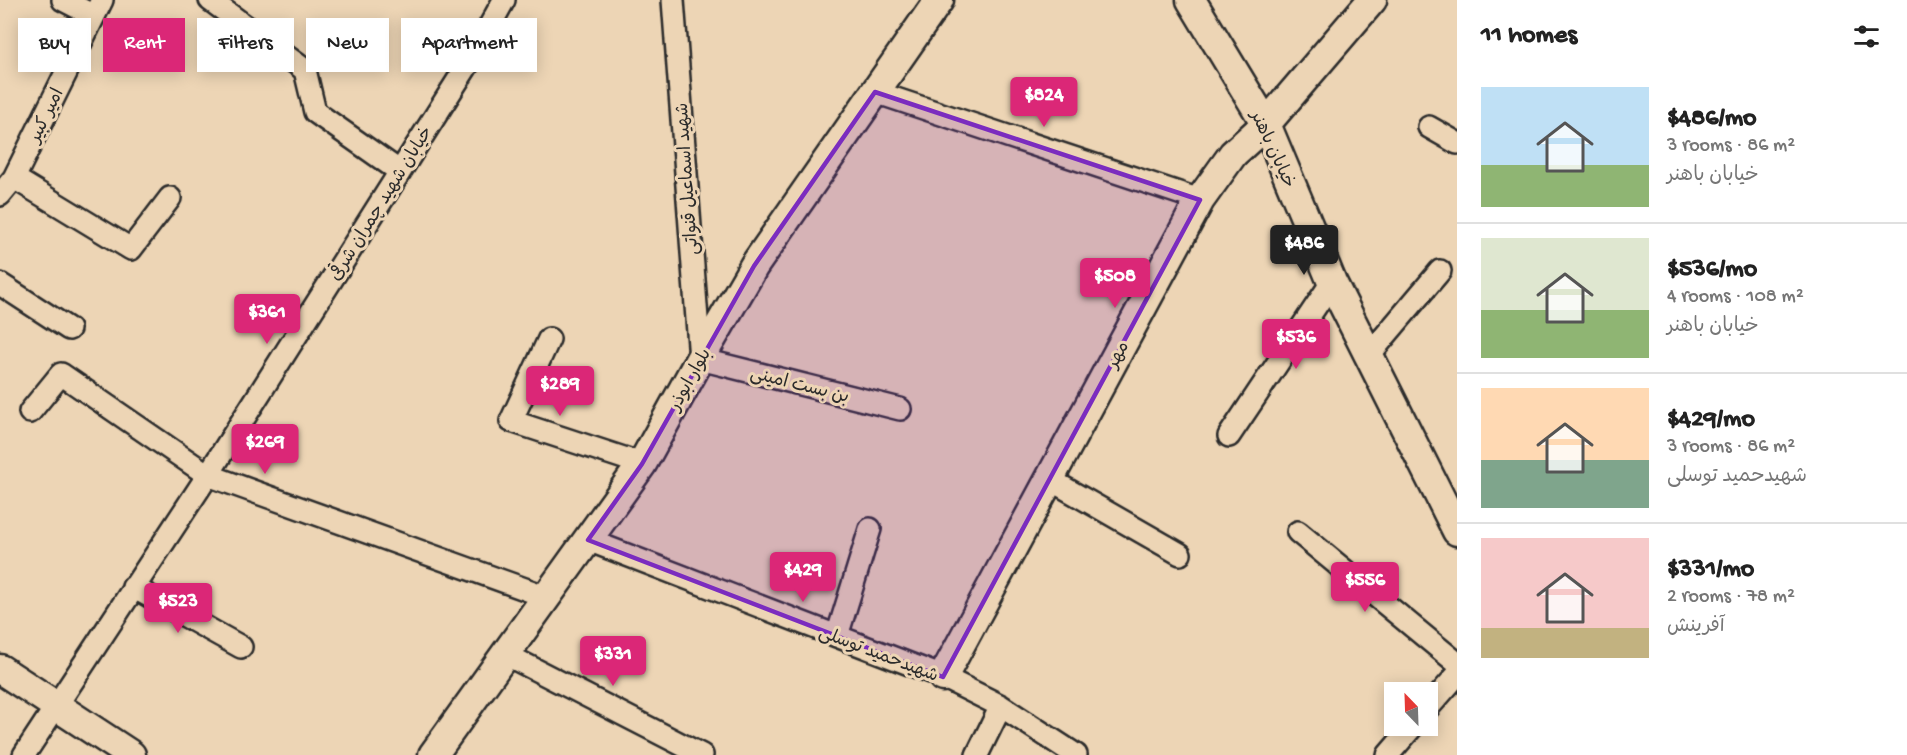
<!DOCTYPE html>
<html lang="en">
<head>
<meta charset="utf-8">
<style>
	:root { --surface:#fff; --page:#f6f6f6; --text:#222; --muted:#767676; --line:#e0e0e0; --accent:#db2777 }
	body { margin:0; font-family:"Gochi Hand","Playpen Sans Arabic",sans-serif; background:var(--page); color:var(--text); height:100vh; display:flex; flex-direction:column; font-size:22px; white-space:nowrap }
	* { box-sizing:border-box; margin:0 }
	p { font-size:20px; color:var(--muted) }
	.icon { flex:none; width:33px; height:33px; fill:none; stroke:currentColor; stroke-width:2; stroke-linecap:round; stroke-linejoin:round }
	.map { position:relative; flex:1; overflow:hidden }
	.details { display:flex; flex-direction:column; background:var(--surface); width:450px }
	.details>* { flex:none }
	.banner { position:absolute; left:18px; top:18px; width:570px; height:54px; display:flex; gap:12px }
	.needle { width:39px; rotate:337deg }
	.controls { position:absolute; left:1384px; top:682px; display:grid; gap:12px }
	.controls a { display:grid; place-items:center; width:54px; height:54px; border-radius:0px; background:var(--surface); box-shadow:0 3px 15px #0003; font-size:30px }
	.price { position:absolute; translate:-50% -51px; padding:0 14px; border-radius:6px; background:var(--accent); color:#fff; font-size:20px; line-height:39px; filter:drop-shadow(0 2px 3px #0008) }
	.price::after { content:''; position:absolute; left:50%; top:36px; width:18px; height:14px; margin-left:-9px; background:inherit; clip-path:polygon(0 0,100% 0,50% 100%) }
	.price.current { background:#222; color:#fff }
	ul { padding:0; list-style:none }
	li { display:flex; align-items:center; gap:18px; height:150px; padding:0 24px }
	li+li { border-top:2px solid var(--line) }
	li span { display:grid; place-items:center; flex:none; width:168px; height:120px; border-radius:0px; color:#555 }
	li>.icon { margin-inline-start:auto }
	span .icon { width:72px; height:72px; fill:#fffc; stroke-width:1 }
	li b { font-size:26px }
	h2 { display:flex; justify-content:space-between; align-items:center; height:72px; padding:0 24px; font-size:26px }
	.tag { padding:0 21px; border-radius:0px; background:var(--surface); box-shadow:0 3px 15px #0003; font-size:21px; line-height:54px }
	.tag.current { background:var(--accent); color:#fff }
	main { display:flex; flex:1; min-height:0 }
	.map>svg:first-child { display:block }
</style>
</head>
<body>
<main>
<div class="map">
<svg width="1457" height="755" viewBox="0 0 1457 755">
	<rect width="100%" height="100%" fill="#edd5b5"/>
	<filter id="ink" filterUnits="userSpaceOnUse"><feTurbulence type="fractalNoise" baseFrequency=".0167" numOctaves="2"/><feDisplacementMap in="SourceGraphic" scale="12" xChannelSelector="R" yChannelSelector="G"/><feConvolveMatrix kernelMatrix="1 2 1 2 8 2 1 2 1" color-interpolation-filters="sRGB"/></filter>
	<g filter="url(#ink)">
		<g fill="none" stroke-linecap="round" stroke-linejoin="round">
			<defs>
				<path id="street" d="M63,0L94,16
					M210,0L305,70L315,112L399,171
					M673,0L700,359L900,409
					M875,92L1200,200
					M1429,127L1457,143
					M14,178L131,249L170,198
					M0,195L14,178L102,0
					M0,284L69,329
					M549,339L511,421L642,464
					M1369,355L1440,271
					M30,412L61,374L208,475L547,597
					M1229,436L1332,282
					M1049,479L1180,554
					M1298,532L1457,663
					M588,540L943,677L1001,706L1076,755
					M133,587L241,647
					M837,636L870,529
					M505,654L702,755
					M1428,708L1457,675
					M24,755L208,475L472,58L504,0
					M977,755L1001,706
					M1388,755L1413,726"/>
				<path id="secondary" d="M1191,0L1266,124L1332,282L1457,531
					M0,669L131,755
					M943,677L1200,200L1233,154L1266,124L1372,0
					M433,755L642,464L700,359L754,266L939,0"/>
			</defs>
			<!-- street casing -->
			<use href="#street" stroke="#2b2b2b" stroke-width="26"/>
			<!-- secondary casing -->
			<use href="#secondary" stroke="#2b2b2b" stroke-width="33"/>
			<!-- street -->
			<use href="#street" stroke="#edd5b5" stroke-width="21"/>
			<!-- secondary -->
			<use href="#secondary" stroke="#edd5b5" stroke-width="28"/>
		</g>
	</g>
	<!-- marked area -->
	<path fill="#7b2cbf" fill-opacity="0.2" stroke="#7b2cbf" stroke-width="4.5" stroke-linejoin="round" d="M875,92L1200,200L943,677L588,540L642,464L754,266Z"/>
	<g text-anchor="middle" stroke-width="6" stroke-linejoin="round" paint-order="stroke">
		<!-- street labels -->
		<g font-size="18" fill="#2b2b2b" stroke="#edd5b5">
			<text transform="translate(45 115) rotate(-64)" y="6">امیر کبیر</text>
			<text transform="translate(1274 149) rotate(65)" y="6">خیابان باهنر</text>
			<text transform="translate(686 179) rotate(-94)" y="6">شهید اسماعیل قنواتی</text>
			<text transform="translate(380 203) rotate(-58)" y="6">خیابان شهید چمران شرقی</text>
			<text transform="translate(1117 354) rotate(-62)" y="6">مهر</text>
			<text transform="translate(689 379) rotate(-61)" y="6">بلوار ابوذر</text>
			<text transform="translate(800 384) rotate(14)" y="6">بن بست امینی</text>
			<text transform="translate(879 653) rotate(21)" y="6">شهیدحمید توسلی</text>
		</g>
	</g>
</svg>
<div class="controls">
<a><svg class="needle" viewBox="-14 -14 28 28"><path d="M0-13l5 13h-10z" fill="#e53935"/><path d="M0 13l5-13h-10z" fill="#767676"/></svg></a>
</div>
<b class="price" style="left:1044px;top:128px">$824</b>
<b class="price current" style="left:1304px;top:276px">$486</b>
<b class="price" style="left:1115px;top:309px">$508</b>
<b class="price" style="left:267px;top:345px">$361</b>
<b class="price" style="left:1296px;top:370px">$536</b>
<b class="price" style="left:560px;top:417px">$289</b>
<b class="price" style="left:265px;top:475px">$269</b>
<b class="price" style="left:803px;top:603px">$429</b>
<b class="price" style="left:1365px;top:613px">$556</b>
<b class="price" style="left:178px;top:634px">$523</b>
<b class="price" style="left:613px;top:687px">$331</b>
<div class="banner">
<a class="tag">Buy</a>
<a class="tag current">Rent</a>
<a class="tag">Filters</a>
<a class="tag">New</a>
<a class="tag">Apartment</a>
</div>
</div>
<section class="details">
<h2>11 homes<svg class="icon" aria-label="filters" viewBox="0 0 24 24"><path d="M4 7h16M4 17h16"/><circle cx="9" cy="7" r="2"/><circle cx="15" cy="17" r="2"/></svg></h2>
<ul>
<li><span style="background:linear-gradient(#bfe0f5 65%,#8fb573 0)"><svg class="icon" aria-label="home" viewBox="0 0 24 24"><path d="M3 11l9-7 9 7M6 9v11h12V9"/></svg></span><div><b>$486/mo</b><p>3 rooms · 86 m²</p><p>خیابان باهنر</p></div></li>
<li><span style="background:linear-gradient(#dfe7d0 60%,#8fb573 0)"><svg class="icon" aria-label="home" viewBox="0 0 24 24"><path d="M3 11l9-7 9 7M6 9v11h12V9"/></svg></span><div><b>$536/mo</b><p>4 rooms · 108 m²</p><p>خیابان باهنر</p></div></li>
<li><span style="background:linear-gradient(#ffd9b3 60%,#7fa58c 0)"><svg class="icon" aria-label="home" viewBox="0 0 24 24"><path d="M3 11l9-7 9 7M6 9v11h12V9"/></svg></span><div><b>$429/mo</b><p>3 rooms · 86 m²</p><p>شهیدحمید توسلی</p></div></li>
<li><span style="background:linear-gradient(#f6c9c9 75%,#c2b280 0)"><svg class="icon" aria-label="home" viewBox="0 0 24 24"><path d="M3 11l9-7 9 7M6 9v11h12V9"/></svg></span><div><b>$331/mo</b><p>2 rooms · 78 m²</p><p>آفرینش</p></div></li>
</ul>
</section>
</main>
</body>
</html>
